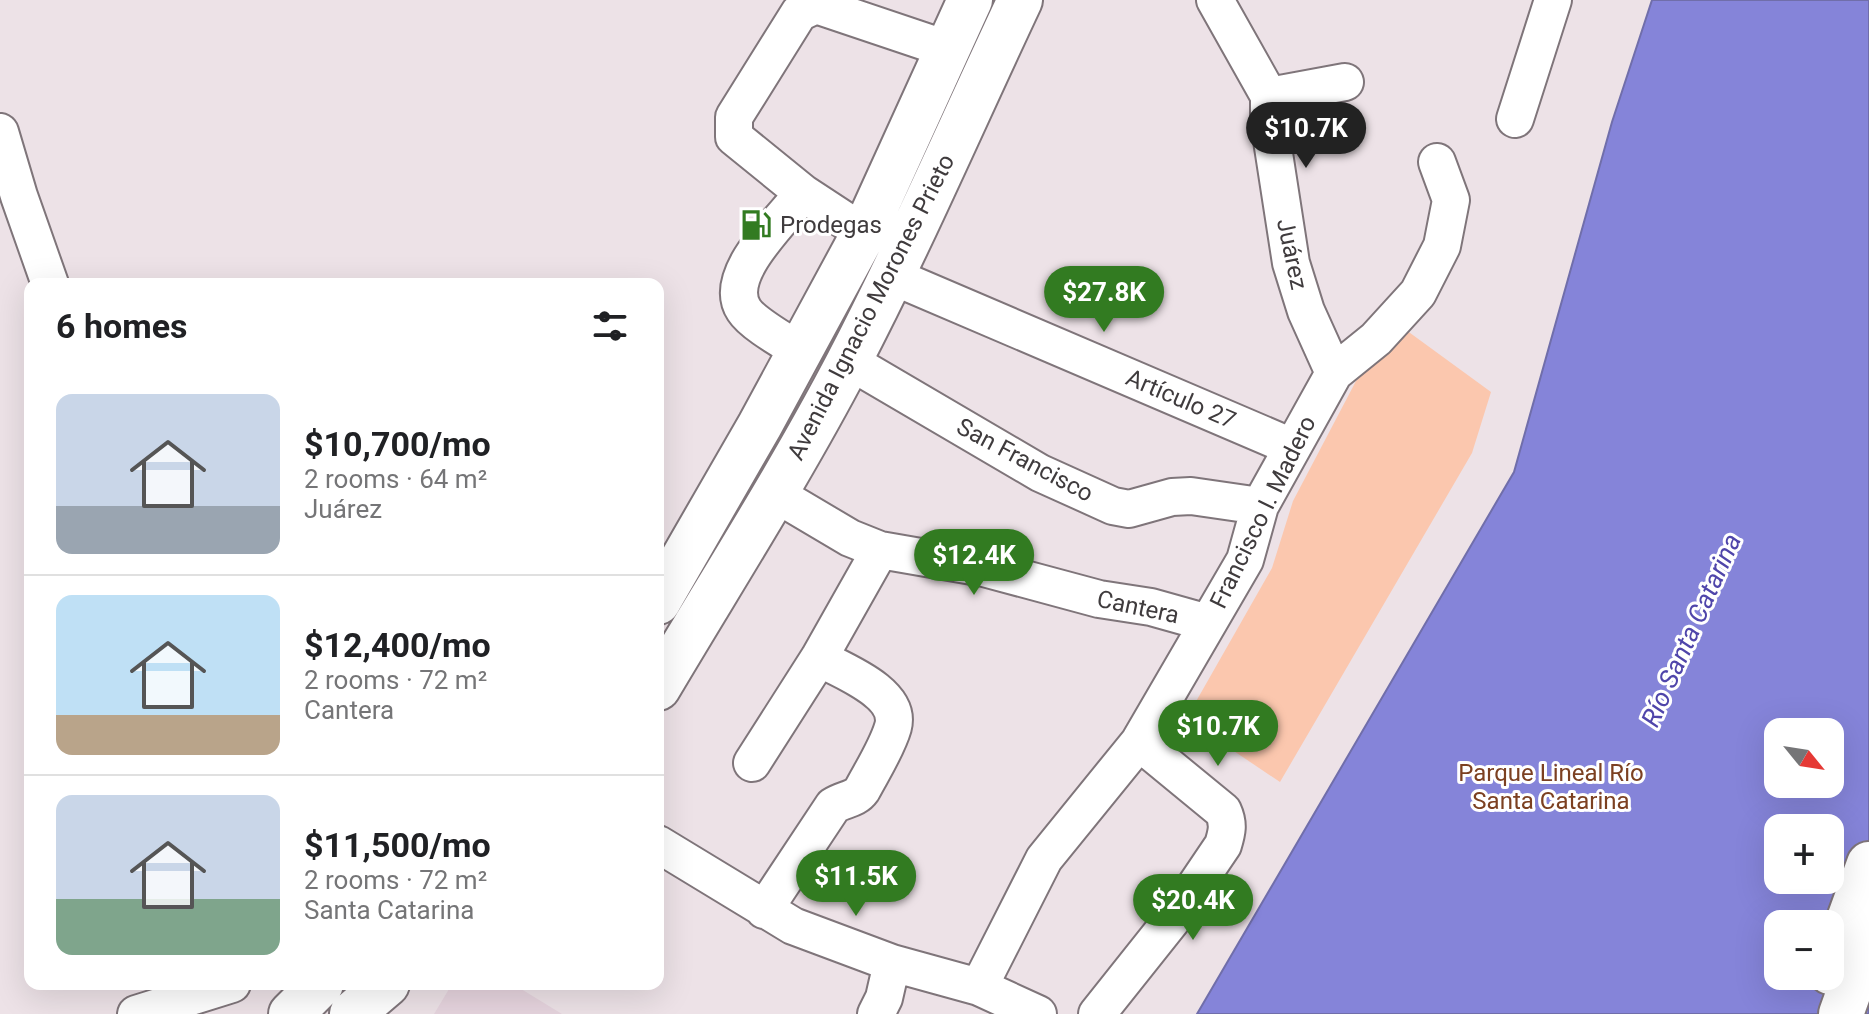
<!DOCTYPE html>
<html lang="en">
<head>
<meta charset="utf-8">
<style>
	:root { --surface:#fff; --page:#f6f6f6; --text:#202124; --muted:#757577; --line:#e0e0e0; --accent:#327b21 }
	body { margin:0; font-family:Roboto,sans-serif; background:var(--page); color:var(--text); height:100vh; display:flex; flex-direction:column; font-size:30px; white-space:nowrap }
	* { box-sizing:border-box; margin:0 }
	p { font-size:26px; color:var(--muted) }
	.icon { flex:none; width:44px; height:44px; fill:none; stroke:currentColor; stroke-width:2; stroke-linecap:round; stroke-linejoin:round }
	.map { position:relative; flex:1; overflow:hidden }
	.sheet { position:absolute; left:24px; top:278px; width:640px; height:712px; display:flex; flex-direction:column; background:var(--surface); border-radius:16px; box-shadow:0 8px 32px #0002 }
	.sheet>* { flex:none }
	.needle { width:52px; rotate:120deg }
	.fabs { position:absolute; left:1764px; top:718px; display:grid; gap:16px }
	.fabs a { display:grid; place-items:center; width:80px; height:80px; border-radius:16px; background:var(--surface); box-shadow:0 8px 32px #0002; font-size:40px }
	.price { position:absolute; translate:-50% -68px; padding:0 18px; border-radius:28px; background:var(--accent); color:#fff; font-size:26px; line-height:52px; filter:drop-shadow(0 2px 4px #0008) }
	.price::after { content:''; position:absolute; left:50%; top:48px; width:24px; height:18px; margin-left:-12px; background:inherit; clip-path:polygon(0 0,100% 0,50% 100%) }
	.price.selected { background:#222; color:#fff }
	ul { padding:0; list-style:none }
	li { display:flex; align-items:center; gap:24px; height:200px; padding:0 32px }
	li+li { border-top:2px solid var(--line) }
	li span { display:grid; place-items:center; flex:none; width:224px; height:160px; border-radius:16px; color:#555 }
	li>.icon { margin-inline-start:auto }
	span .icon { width:96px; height:96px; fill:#fffc; stroke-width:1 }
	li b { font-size:34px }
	h2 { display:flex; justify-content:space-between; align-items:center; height:96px; padding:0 32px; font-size:34px }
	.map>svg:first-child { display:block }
</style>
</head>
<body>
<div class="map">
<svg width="1869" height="1014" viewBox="0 0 1869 1014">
	<rect width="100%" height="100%" fill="#ede2e7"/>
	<!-- built -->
	<path fill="#e6d4de" d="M452,984H483L494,990L501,984H513L562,1014H434Z"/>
	<!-- green -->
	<path fill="#fbc7ae" d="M1406,330L1491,392L1472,453L1280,782L1186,719L1272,568L1293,501L1356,381Z"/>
	<!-- water -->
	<path fill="#8584d9" stroke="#706eaa" stroke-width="2" fill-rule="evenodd" d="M1652,0H1869V1014H1197L1514,472L1612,122ZM1778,732H1830V784H1778ZM1778,828H1830V880H1778ZM1778,924H1830V976H1778Z"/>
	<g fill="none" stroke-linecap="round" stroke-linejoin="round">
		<defs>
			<path id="minor" d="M1215,0L1269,96V121L1291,263L1306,311L1334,373
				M1269,96L1345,82
				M1515,119L1553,0
				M0,132L19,196L50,284
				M803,193L734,137V117L799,13L816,5L932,44
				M892,276L1292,447
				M800,351C786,342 753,324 744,310C721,275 783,220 803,193L864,233
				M849,361L1040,473L1113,506L1129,509L1172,497L1191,496L1260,506
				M774,493L850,538L880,550L984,568L1099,599L1151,607L1208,623
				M752,763L819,658L880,550
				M658,844L793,926L892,963L979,987L1038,1014
				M764,910L833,806C843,799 855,800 862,790C872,771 887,748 893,727C902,693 843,671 819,658
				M979,987L1044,859L1139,742L1245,560L1260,506L1334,373L1376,339L1418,293L1442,246L1451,200L1437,162
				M136,1014L232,984
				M876,1014L884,998L892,963
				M1097,1014L1175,916L1223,845C1227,832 1229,824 1223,811L1139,742"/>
			<path id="major" d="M658,602L760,425L864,233L970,0
				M658,688C722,580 790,474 848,363C910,244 963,121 1020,0
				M291,1014L321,984
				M352,1014L387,984"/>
			<path id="highway" d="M1830,972L1869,864
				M1841,1014L1867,941"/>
		</defs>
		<!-- minor casing -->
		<use href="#minor" stroke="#7f757a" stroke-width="40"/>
		<!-- major casing -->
		<use href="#major" stroke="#7f757a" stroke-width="48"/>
		<!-- highway casing -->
		<use href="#highway" stroke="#7f757a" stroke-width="48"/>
		<!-- minor -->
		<use href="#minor" stroke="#fff" stroke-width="36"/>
		<!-- major -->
		<use href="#major" stroke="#fff" stroke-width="44"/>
		<!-- highway -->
		<use href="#highway" stroke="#fff" stroke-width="44"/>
	</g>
	<!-- icons -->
	<defs>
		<symbol id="fuel-bare" viewBox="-9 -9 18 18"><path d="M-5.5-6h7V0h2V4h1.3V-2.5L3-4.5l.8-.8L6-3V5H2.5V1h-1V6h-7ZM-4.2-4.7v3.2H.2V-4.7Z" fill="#327b21" stroke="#fff" stroke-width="2.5" paint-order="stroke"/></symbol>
	</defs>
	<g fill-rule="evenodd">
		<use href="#fuel-bare" x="734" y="203" width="44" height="44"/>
	</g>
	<g text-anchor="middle" stroke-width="6" stroke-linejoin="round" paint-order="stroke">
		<!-- poi labels -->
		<g font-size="24" fill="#3f3b3d" stroke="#fff" text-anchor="start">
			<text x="780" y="233">Prodegas</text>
		</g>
		<!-- street labels -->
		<g font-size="24" fill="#3f3b3d" stroke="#fff">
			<text transform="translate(1292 254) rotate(78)" y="8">Juárez</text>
			<text transform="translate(871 307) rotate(-63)" y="8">Avenida Ignacio Morones Prieto</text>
			<text transform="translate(1181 399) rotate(23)" y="8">Artículo 27</text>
			<text transform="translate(1025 460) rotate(28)" y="8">San Francisco</text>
			<text transform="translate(1263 512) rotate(-64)" y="8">Francisco I. Madero</text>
			<text transform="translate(1138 607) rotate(12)" y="8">Cantera</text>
		</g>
		<!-- park labels -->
		<g font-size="24" fill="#7c4021" stroke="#fff">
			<text x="1551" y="781">Parque Lineal Río<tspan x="1551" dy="28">Santa Catarina</tspan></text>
		</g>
		<!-- water labels -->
		<g font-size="26" font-style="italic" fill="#4f45aa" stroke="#fff">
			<text transform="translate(1691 630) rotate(-66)" y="9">Río Santa Catarina</text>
		</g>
	</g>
</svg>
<div class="fabs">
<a><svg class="needle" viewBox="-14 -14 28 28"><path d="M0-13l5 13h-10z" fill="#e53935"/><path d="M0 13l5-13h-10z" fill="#757577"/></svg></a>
<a>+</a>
<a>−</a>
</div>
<b class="price selected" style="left:1306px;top:170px">$10.7K</b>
<b class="price" style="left:1104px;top:334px">$27.8K</b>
<b class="price" style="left:974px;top:597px">$12.4K</b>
<b class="price" style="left:1218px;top:768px">$10.7K</b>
<b class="price" style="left:856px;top:918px">$11.5K</b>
<b class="price" style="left:1193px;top:942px">$20.4K</b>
<section class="sheet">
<h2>6 homes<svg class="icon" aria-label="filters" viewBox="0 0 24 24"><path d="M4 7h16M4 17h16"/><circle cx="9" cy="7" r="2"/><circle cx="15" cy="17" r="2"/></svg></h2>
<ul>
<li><span style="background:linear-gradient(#c9d6e8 70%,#9aa5b1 0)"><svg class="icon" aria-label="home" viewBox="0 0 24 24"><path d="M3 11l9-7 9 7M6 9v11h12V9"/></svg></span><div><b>$10,700/mo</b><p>2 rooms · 64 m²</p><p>Juárez</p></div></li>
<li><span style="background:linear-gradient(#bfe0f5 75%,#b9a48a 0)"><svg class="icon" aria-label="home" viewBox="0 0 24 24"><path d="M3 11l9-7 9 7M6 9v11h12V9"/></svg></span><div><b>$12,400/mo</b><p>2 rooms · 72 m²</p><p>Cantera</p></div></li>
<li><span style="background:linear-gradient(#c9d6e8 65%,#7fa58c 0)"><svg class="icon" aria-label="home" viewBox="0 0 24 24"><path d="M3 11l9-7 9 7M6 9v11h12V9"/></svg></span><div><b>$11,500/mo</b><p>2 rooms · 72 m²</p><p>Santa Catarina</p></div></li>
</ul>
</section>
</div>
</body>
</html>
